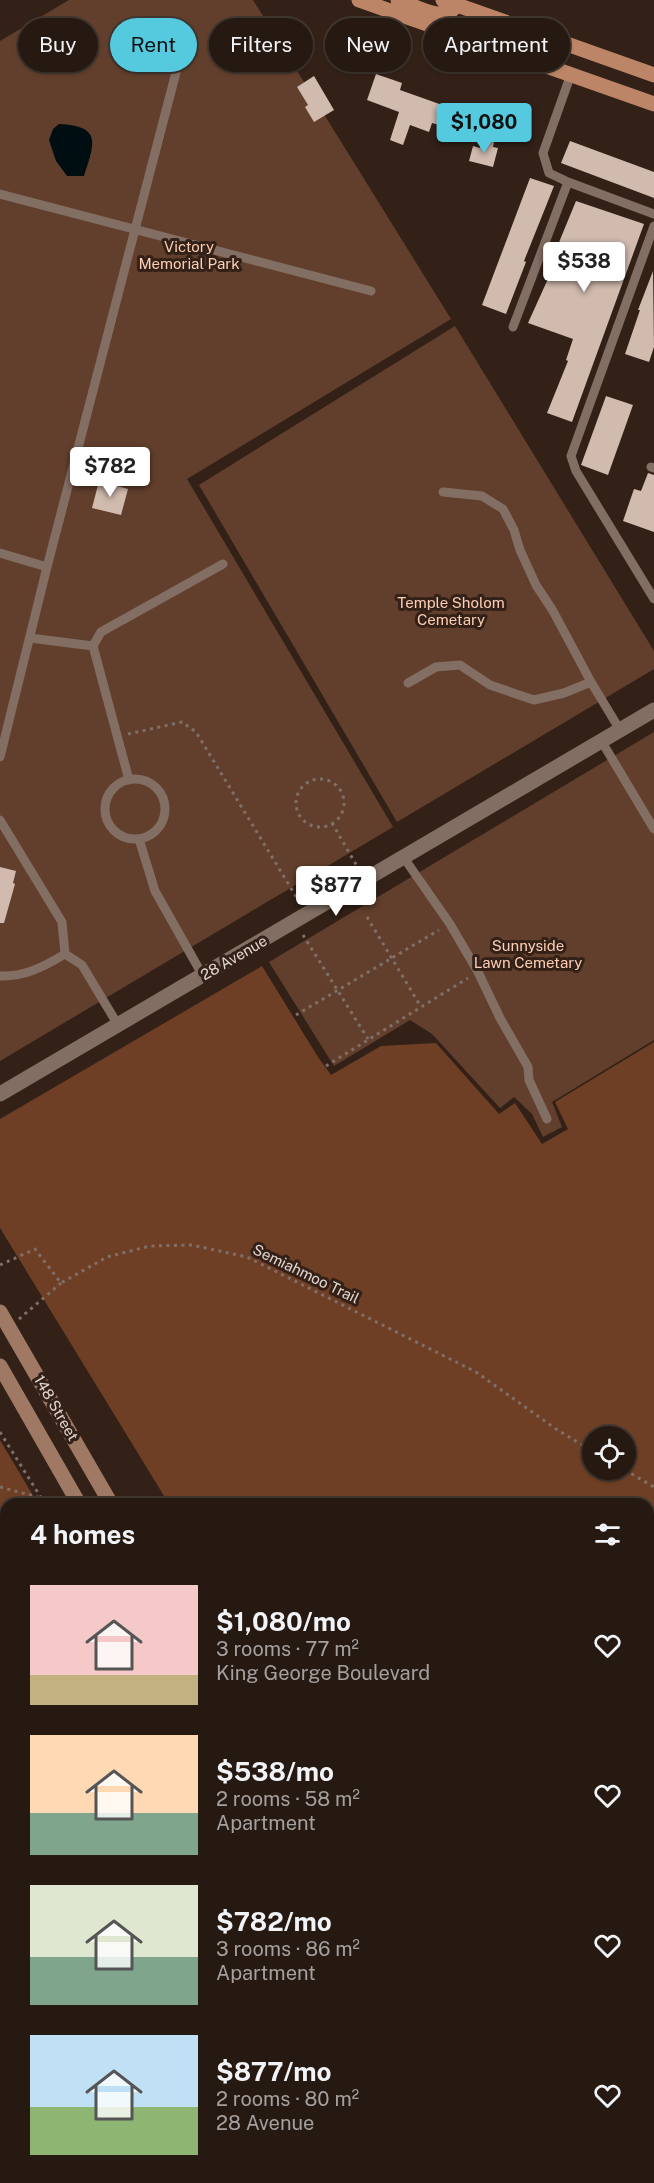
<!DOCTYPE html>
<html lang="en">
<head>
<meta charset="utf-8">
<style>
	:root { --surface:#261912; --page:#2e221b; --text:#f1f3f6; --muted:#a4a09f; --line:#423832; --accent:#55cadf }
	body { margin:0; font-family:"Public Sans",sans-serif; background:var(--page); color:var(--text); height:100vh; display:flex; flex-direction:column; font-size:22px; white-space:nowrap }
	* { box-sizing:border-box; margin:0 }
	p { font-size:20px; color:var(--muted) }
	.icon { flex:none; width:33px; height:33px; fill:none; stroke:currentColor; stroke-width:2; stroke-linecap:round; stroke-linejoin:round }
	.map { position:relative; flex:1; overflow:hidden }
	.details { position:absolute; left:0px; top:1498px; width:654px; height:686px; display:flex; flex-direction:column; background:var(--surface); border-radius:18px 18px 0 0; box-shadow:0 2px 4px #0004,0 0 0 2px var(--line) }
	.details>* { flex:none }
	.banner { position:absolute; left:18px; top:18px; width:618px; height:54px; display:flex; gap:12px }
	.buttons { position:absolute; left:582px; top:1426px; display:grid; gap:12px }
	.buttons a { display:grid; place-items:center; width:54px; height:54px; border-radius:50%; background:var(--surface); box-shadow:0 2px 4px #0004,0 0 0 2px var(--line); font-size:30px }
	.price { position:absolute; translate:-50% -51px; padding:0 14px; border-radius:6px; background:#fff; color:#222; font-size:20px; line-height:39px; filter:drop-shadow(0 2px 3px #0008) }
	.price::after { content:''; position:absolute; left:50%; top:36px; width:18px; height:14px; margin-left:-9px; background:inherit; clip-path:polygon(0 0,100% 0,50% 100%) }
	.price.selected { background:var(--accent); color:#111 }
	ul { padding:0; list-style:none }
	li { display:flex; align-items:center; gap:18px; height:150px; padding:0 30px }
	li span { display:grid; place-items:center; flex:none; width:168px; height:120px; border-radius:0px; color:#555 }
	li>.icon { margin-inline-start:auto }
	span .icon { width:72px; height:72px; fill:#fffc; stroke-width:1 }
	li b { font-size:26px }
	h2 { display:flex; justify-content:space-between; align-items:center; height:72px; padding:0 30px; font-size:26px }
	.pill { padding:0 21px; border-radius:27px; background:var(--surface); box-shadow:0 2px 4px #0004,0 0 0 2px var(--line); font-size:21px; line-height:54px }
	.pill.selected { background:var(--accent); color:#111 }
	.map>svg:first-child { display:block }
</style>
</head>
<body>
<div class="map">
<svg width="654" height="2183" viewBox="0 0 654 2183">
	<rect width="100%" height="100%" fill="#332118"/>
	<!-- green -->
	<path fill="#623f2c" d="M69,0H253L451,319L187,479L393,827L0,1061V41Z
		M455,326L654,651V669L397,822L199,485Z
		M654,732V1040L552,1102L562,1127L543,1137L532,1114L514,1097L500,1108L432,1034L410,1020L334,1066L269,962Z"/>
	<!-- forest -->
	<path fill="#6e3f24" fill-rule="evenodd" d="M262,966L318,1057L331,1075L381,1046L436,1043L499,1114L515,1103L542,1144L568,1129L555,1102L654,1042V1577L648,1581V1504H169L0,1228V1119ZM592,1437H626V1470H592Z
		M0,1440L38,1504H6V2178H483L486,2183H0Z"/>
	<!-- water -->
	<path fill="#000e12" d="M59,124C102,126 95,143 84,176H67L56,161L49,140L53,129Z"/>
	<!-- building -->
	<path fill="#d1baae" d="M376,74L402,83L400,90L445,106L439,125L432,123L429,132L410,125L403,145L390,140L399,112L367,100Z
		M314,76L334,110L314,122L305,107L308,105L297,87Z
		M483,140L494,142L493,147L498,148L493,167L469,161L473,146L480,148Z
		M570,141L654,172V198L561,163Z
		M530,178L554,186L524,261L526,262L506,314L482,305Z
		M576,201L644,224L572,422L547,413L568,361L566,360L573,339L528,323L552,270L548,269Z
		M653,271L654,347L649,362L625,354L640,310H638Z
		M606,396L633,405L608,475L581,465Z
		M648,473L654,475V532L623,521L634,489L641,491Z
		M99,481L128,489L121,515L92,508Z
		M0,867L16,871L13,883L15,884L4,923H0Z"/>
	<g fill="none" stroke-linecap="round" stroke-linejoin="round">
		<!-- path -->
		<path stroke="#7f6f68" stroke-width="3" stroke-dasharray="3 4.5" stroke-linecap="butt" d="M352,25L355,17
			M128,734L182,722L196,732L300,903
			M296 803a24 24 0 1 1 48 0a24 24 0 1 1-48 0Z
			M332,823L358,868
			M367,917L421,1007
			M303,935L368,1039
			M296,1015L439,930
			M326,1066L468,978
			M0,1265L35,1249L61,1283L107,1257L150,1246L192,1245L247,1257L476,1372L556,1429L592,1451
			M19,1319L61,1283
			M0,1432L45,1504
			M625,1470L654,1487
			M0,1487L41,1498
			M648,1514L654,1510
			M0,2132L6,2136
			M15,2183V2178"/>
		<!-- service -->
		<path stroke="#836e63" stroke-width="9" d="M571,74L543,153L549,173L568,182L654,214
			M0,194L371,291
			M654,226L571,456L576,471L654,599
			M513,327L568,182
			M651,467L654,468
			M443,492L482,496L503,509L514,530L520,550L536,585L553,611L591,682
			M0,553L47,567
			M30,638L93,646L129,780
			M93,646L101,632L223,564
			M408,683L436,667L460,665L490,685L534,700L564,693L591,682L620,730
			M602,742L654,829
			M0,757L47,567L186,34
			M105 809a30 30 0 1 1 60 0a30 30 0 1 1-60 0Z
			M0,820L62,922L65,954L82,965L118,1025
			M139,839L155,891L203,976
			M404,858L450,924L478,972L500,1018L528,1067L529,1080L547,1119
			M0,976C25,977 45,966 65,954"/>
		<!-- minor -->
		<path stroke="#836e63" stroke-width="15" d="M648,1688L654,1685
			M648,1958L654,1968
			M539,2178L542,2183"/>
		<!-- tertiary -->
		<path stroke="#836e63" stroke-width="15" d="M0,1094L654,710"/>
		<!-- secondary -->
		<path stroke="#a07965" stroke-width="15" d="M0,1312L111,1504
			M0,1366L79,1504
			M503,2178L506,2183"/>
		<!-- primary -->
		<path stroke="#bd8567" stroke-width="15" d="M359,0L654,104
			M398,0C415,6 445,25 456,5
			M443,0L654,75"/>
	</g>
	<g text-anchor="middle" stroke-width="6" stroke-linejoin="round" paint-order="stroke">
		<!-- park labels -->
		<g font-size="15" fill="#fdceb5" stroke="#332118">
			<text x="189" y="252">Victory<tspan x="189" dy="17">Memorial Park</tspan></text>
			<text x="451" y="608">Temple Sholom<tspan x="451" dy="17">Cemetary</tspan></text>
			<text x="528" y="951">Sunnyside<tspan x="528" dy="17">Lawn Cemetary</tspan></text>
		</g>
		<!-- street labels -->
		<g font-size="15" fill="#e1d5cf" stroke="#332118">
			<text transform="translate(234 958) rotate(-30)" y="5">28 Avenue</text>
			<text transform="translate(306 1274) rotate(26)" y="5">Semiahmoo Trail</text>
			<text transform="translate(56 1408) rotate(60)" y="5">148 Street</text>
		</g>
	</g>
</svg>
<div class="buttons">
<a><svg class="icon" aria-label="locate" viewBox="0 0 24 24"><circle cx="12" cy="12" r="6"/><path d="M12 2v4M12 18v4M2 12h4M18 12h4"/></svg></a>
</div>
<b class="price selected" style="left:484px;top:154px">$1,080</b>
<b class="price" style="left:584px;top:293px">$538</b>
<b class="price" style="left:110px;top:498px">$782</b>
<b class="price" style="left:336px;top:917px">$877</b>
<div class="banner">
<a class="pill">Buy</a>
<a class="pill selected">Rent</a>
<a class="pill">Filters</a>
<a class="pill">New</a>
<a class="pill">Apartment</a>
</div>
<section class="details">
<h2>4 homes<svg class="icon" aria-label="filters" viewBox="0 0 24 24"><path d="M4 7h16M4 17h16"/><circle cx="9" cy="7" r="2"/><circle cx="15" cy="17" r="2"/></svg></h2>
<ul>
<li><span style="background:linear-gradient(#f6c9c9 75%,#c2b280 0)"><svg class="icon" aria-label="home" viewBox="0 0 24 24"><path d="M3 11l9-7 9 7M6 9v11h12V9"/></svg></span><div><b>$1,080/mo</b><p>3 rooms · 77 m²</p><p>King George Boulevard</p></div><svg class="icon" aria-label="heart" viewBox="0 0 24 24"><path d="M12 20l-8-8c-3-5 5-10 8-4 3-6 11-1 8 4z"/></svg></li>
<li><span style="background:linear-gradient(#ffd9b3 65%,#7fa58c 0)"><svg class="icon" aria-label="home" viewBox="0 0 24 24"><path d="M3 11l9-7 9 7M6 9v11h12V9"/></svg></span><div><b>$538/mo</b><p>2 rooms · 58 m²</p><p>Apartment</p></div><svg class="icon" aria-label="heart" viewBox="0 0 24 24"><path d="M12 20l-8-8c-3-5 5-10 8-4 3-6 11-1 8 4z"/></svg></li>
<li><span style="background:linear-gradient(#dfe7d0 60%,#7fa58c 0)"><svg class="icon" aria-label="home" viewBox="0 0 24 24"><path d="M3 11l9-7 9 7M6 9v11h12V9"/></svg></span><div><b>$782/mo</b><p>3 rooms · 86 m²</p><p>Apartment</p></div><svg class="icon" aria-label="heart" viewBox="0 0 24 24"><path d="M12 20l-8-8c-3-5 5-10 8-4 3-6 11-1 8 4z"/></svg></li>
<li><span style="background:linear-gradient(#bfe0f5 60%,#8fb573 0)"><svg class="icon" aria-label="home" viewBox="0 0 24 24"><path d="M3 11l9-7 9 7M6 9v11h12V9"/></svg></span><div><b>$877/mo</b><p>2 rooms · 80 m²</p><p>28 Avenue</p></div><svg class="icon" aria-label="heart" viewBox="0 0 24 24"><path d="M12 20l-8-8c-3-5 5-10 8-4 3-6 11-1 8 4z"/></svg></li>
</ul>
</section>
</div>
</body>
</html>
